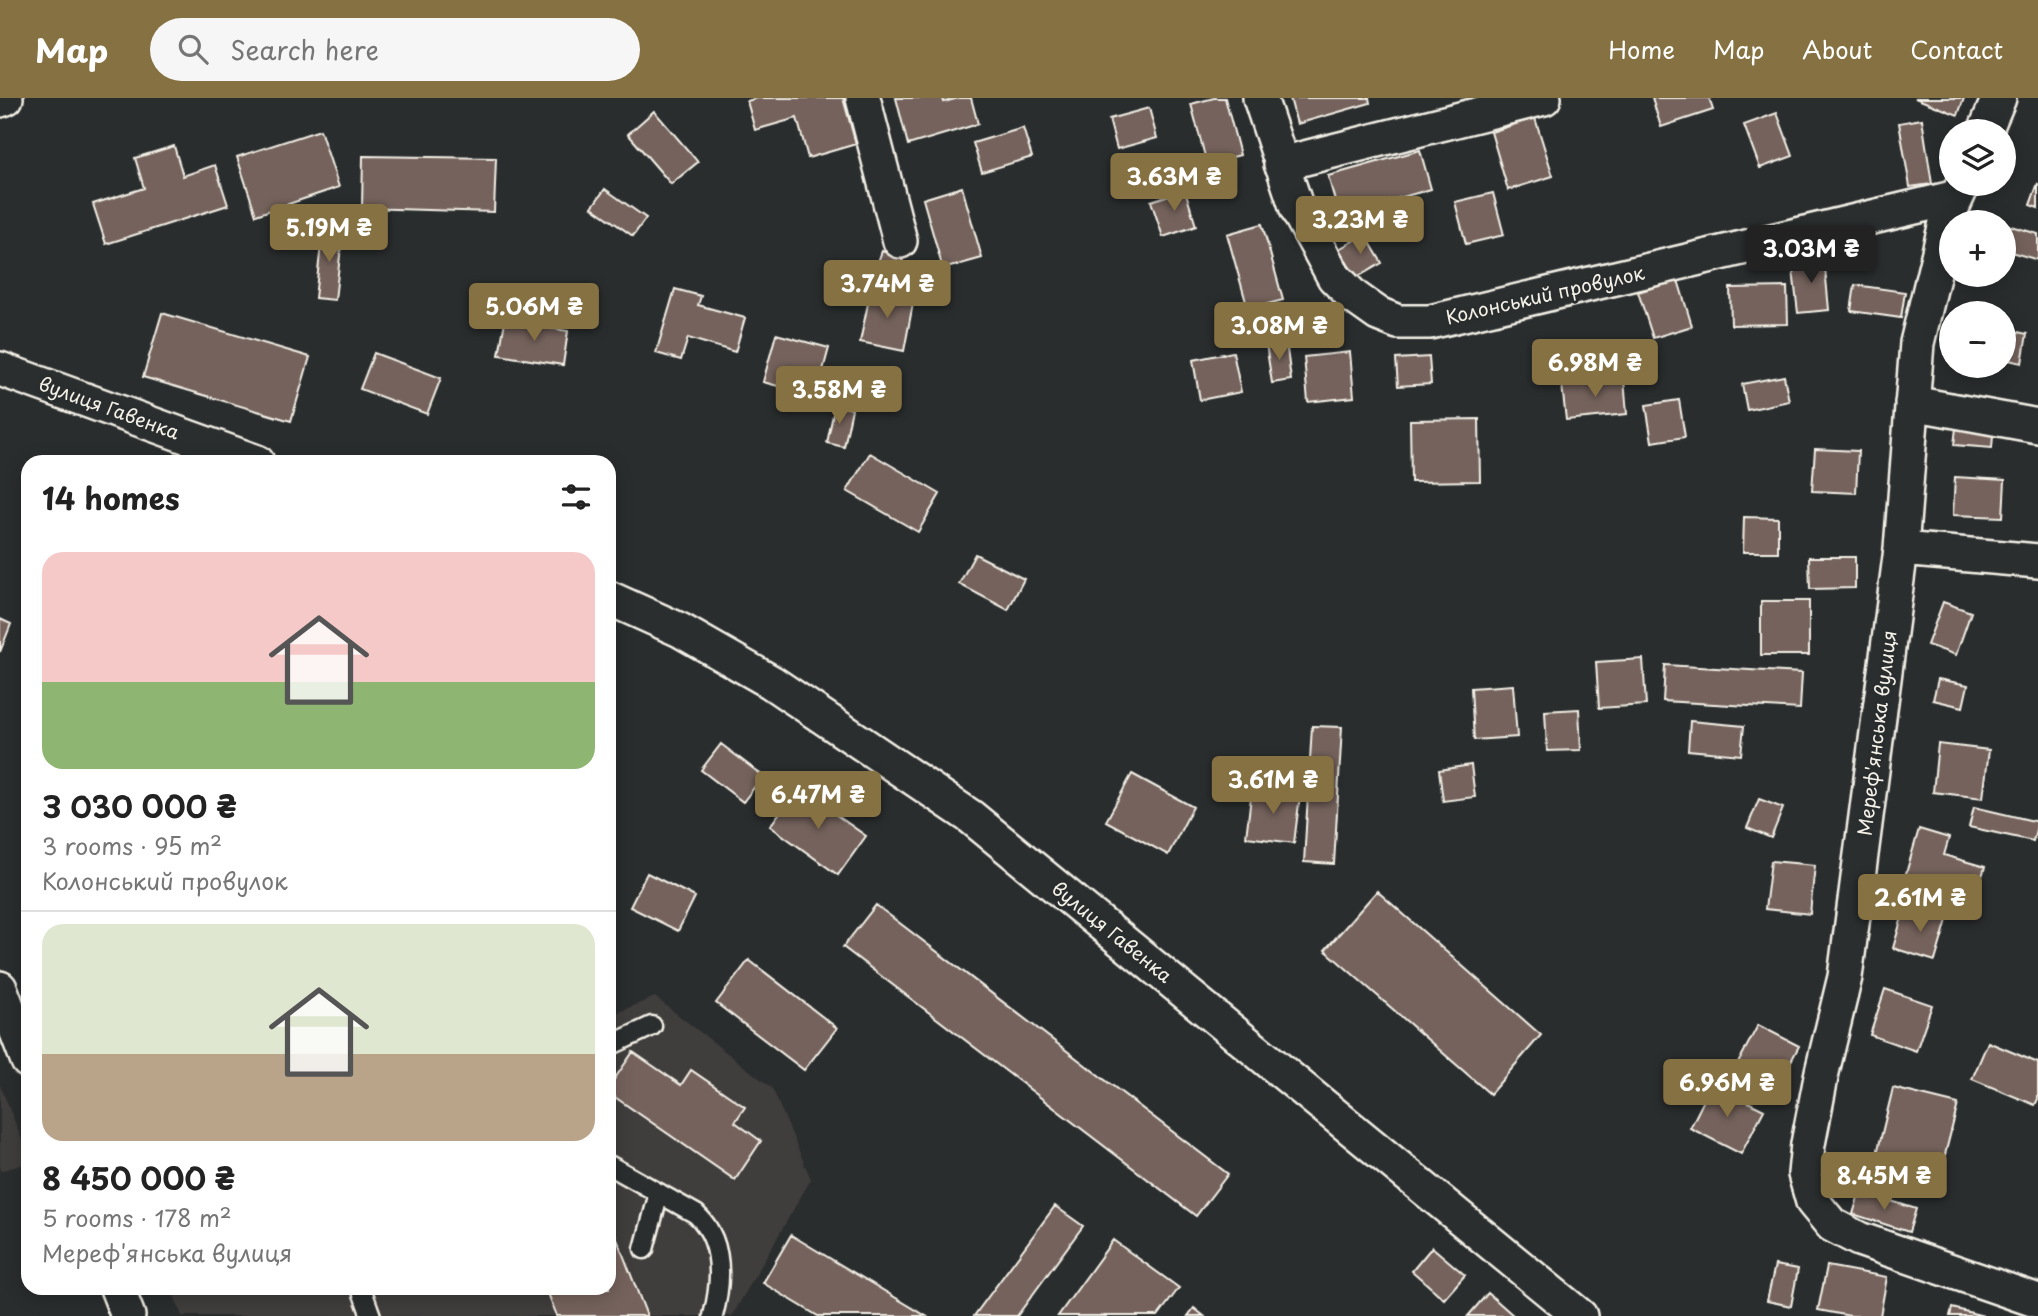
<!DOCTYPE html>
<html lang="en">
<head>
<meta charset="utf-8">
<style>
	:root { --surface:#fff; --page:#f6f6f6; --text:#222; --muted:#767676; --line:#e0e0e0; --accent:#857141 }
	body { margin:0; font-family:"Playpen Sans",sans-serif; background:var(--page); color:var(--text); height:100vh; display:flex; flex-direction:column; font-size:26px; white-space:nowrap }
	* { box-sizing:border-box; margin:0 }
	p { font-size:23px; color:var(--muted) }
	.icon { flex:none; width:38px; height:38px; fill:none; stroke:currentColor; stroke-width:2; stroke-linecap:round; stroke-linejoin:round }
	.map { position:relative; flex:1; overflow:hidden }
	.sheet { position:absolute; left:21px; top:357px; width:595px; height:840px; display:flex; flex-direction:column; background:var(--surface); border-radius:21px; box-shadow:0 4px 18px #0003 }
	.sheet>* { flex:none }
	.tools { position:absolute; left:1939px; top:21px; display:grid; gap:14px }
	.tools a { display:grid; place-items:center; width:77px; height:77px; border-radius:50%; background:var(--surface); box-shadow:0 4px 18px #0003; font-size:35px }
	.price { position:absolute; translate:-50% -60px; padding:0 16px; border-radius:7px; background:var(--accent); color:#fff; font-size:23px; line-height:46px; filter:drop-shadow(0 2px 4px #0008) }
	.price::after { content:''; position:absolute; left:50%; top:42px; width:21px; height:16px; margin-left:-10px; background:inherit; clip-path:polygon(0 0,100% 0,50% 100%) }
	.price.active { background:#222; color:#fff }
	ul { padding:0; list-style:none }
	li { display:grid; align-content:center; gap:14px; height:371px; padding:0 21px }
	li+li { border-top:2px solid var(--line) }
	li span { display:grid; place-items:center; height:217px; border-radius:21px; color:#555 }
	li>.icon { margin-inline-start:auto }
	span .icon { width:126px; height:126px; fill:#fffc; stroke-width:1 }
	li b { font-size:30px }
	h2 { display:flex; justify-content:space-between; align-items:center; height:84px; padding:0 21px; font-size:30px }
	header { display:flex; align-items:center; gap:42px; box-sizing:border-box; height:98px; padding:0 35px; background:var(--accent); color:#fff }
	header strong { font-size:33px }
	nav { display:flex; gap:38px; margin-inline-start:auto; font-size:24px }
	.search { width:490px; height:63px; background:var(--page); display:flex; align-items:center; gap:18px; box-sizing:border-box; padding:0 24px; border-radius:38px; color:var(--muted); font-size:26px }
	.map>svg:first-child { display:block }
</style>
</head>
<body>
<header>
<strong>Map</strong>
<div class="search"><svg class="icon" aria-label="search" viewBox="0 0 24 24"><circle cx="10" cy="10" r="6"/><path d="M15 15l6 6"/></svg>Search here</div>
<nav><a>Home</a><a>Map</a><a>About</a><a>Contact</a></nav>
</header>
<div class="map">
<svg width="2038" height="1218" viewBox="0 0 2038 1218">
	<rect width="100%" height="100%" fill="#2a2d2e"/>
	<filter id="ink" filterUnits="userSpaceOnUse"><feTurbulence type="fractalNoise" baseFrequency=".0143" numOctaves="2"/><feDisplacementMap in="SourceGraphic" scale="14" xChannelSelector="R" yChannelSelector="G"/><feConvolveMatrix kernelMatrix="1 2 1 2 8 2 1 2 1" color-interpolation-filters="sRGB"/></filter>
	<g filter="url(#ink)">
		<!-- built -->
		<path fill="#403d3c" d="M655,899L772,990L811,1081L732,1218H182L171,1190H609V918Z
			M0,987L28,1057V1065L0,1073Z"/>
		<!-- building -->
		<path fill="#74625c" stroke="#f4f1e8" stroke-width="2" d="M758,0H843L856,46L808,60L797,20L755,32L747,3Z
			M896,0H943L944,4L959,0H971L978,26L908,47Z
			M1214,0H1225L1240,57L1207,66L1191,6Z
			M1290,0H1369L1370,5L1297,26Z
			M1652,0H1709L1713,12L1661,29Z
			M1915,0H1964L1958,17Z
			M1149,10L1157,40L1117,51L1109,21Z
			M654,13L698,64L671,86L628,36Z
			M1777,15L1793,58L1760,70L1744,27Z
			M1535,20L1553,78L1508,92L1491,34Z
			M1922,21L1932,86L1910,89L1899,25Z
			M1023,30L1032,59L982,74L973,45Z
			M320,32L339,89L256,117L237,59Z
			M174,48L183,78L215,67L228,107L106,146L93,106L144,90L135,60Z
			M1420,52L1431,91L1339,117L1328,78Z
			M363,58L496,60L494,114L362,110Z
			M2038,85V110L2030,107Z
			M962,89L982,160L943,171L923,101Z
			M605,91L646,120L633,138L592,109Z
			M1185,92L1196,128L1163,139L1151,103Z
			M1493,95L1504,137L1466,146L1455,104Z
			M1262,126L1283,202L1248,211L1227,136Z
			M2004,126L2038,136V162L2004,152Z
			M323,129L343,131L335,202L315,200Z
			M1365,136L1382,165L1356,180L1339,151Z
			M882,153L903,161L892,190L871,183Z
			M1824,159L1829,212L1798,215L1792,163Z
			M1678,182L1692,228L1653,240L1638,194Z
			M1855,187L1905,194L1901,220L1851,213Z
			M1787,189L1788,226L1731,227L1730,190Z
			M675,191L701,198L698,207L745,220L735,254L688,240L681,262L656,255Z
			M871,191L914,200L904,253L860,244Z
			M162,215L310,259L291,323L143,279Z
			M505,223L568,233L563,267L499,257Z
			M2004,231L2027,236L2022,265L2004,261Z
			M776,236L829,250L816,298L763,284Z
			M1286,243L1291,282L1272,285L1266,246Z
			M1233,254L1241,294L1200,302L1193,262Z
			M1350,254L1354,299L1308,304L1304,259Z
			M374,255L441,280L427,316L360,291Z
			M1429,259L1431,286L1398,288L1396,261Z
			M1784,278L1789,303L1747,312L1742,286Z
			M1624,281L1627,316L1566,322L1562,287Z
			M1679,302L1685,339L1652,344L1646,307Z
			M835,307L852,311L844,349L827,345Z
			M1479,321L1480,383L1411,384L1410,322Z
			M1957,321L1994,325L1992,350L1954,347Z
			M1815,351L1858,353L1856,395L1812,393Z
			M870,355L940,396L918,434L847,393Z
			M1955,379L2005,382L2003,419L1953,417Z
			M1744,419L1778,420V454H1743Z
			M975,456L1024,481L1008,512L959,486Z
			M1809,459H1855V490L1810,491Z
			M1761,503H1809V557H1761Z
			M1943,504L1971,514L1956,557L1927,547Z
			M0,521L11,526L0,554Z
			M1643,561L1646,607L1599,610L1596,564Z
			M1665,567L1802,575L1800,611L1663,603Z
			M1938,581L1968,587L1963,609L1933,602Z
			M1513,587L1517,639L1474,642L1471,590Z
			M1579,611L1581,652L1547,653L1545,613Z
			M1690,623L1744,628L1741,657L1688,652Z
			M1312,628L1342,629L1334,766L1304,764Z
			M721,646L763,678L743,704L701,672Z
			M1938,646L1989,652L1983,700L1933,694Z
			M1471,667L1475,699L1443,703L1439,672Z
			M1132,676L1193,709L1168,757L1106,723Z
			M798,690L866,738L838,777L770,728Z
			M1252,691L1300,697L1294,745L1246,739Z
			M1759,701L1783,710L1771,740L1747,730Z
			M1974,709L2038,724L2033,743L1969,729Z
			M1919,731L1949,740L1944,757L1985,769L1978,790L1938,778L1932,798L1902,789Z
			M1771,763L1815,767L1810,816L1765,811Z
			M647,775L695,799L678,833L630,809Z
			M1377,793L1541,937L1490,996L1325,852Z
			M876,807L1228,1076L1196,1118L843,849Z
			M1905,809L1947,822L1935,863L1893,850Z
			M749,862L837,930L804,972L716,905Z
			M1885,891L1932,907L1916,953L1870,937Z
			M1758,927L1799,948L1777,990L1736,969Z
			M1988,944L2038,965V1001L2035,1007L1972,981Z
			M633,954L681,987L691,972L745,1009L735,1024L761,1043L735,1082L609,995V989Z
			M1712,986L1764,1012L1741,1056L1690,1030Z
			M1893,990L1958,1006L1938,1084L1874,1068Z
			M1860,1093L1916,1111L1909,1134L1853,1116Z
			M1055,1108L1083,1128L1017,1218H974Z
			M610,1123L647,1218H557L546,1190H609Z
			M791,1137L926,1218H818L763,1185Z
			M1113,1142L1179,1190L1158,1218H1058Z
			M1432,1149L1465,1177L1444,1201L1412,1173Z
			M1775,1167L1798,1171L1791,1208L1767,1203Z
			M1827,1168L1887,1179L1880,1218H1850L1818,1212Z
			M1488,1195L1514,1218H1468Z
			M1194,1210L1204,1218H1188Z
			M1952,1210L1984,1218H1950Z"/>
		<g fill="none" stroke-linecap="round" stroke-linejoin="round">
			<defs>
				<path id="service" d="M609,948L652,928
					M609,1067L696,1116C724,1142 722,1183 713,1218
					M644,1151L659,1095
					M361,1190L371,1218"/>
				<path id="minor" d="M863,0L900,143
					M1260,0L1297,111L1334,179L1354,199L1378,216L1398,224H1430L1957,99
					M0,2L6,0
					M1985,33L1999,0
					M1281,66L1544,0
					M1963,86L1947,121L1917,245L1901,451L1845,879L1822,974L1808,1046L1805,1076L1813,1104L1832,1127L1859,1141L2038,1203
					M0,271L257,364
					M1912,305L2038,328
					M1901,451L2038,463
					M609,500L680,532L771,584L971,719L1580,1218
					M0,890L28,963
					M117,1190L128,1218"/>
			</defs>
			<!-- service casing -->
			<use href="#service" stroke="#f4f1e8" stroke-width="23"/>
			<!-- minor casing -->
			<use href="#minor" stroke="#f4f1e8" stroke-width="38"/>
			<!-- service -->
			<use href="#service" stroke="#2a2d2e" stroke-width="18"/>
			<!-- minor -->
			<use href="#minor" stroke="#2a2d2e" stroke-width="33"/>
		</g>
	</g>
	<g text-anchor="middle" stroke-width="6" stroke-linejoin="round" paint-order="stroke">
		<!-- street labels -->
		<g font-size="19" fill="#f4f1e8" stroke="#2a2d2e">
			<text transform="translate(1545 197) rotate(-13)" y="7">Колонський провулок</text>
			<text transform="translate(109 310) rotate(20)" y="7">вулиця Гавенка</text>
			<text transform="translate(1877 635) rotate(-83)" y="7">Мереф'янська вулиця</text>
			<text transform="translate(1112 834) rotate(39)" y="7">вулиця Гавенка</text>
		</g>
	</g>
</svg>
<div class="tools">
<a><svg class="icon" aria-label="layers" viewBox="0 0 24 24"><path d="M12 4l9 5-9 5-9-5zM3 14l9 5 9-5"/></svg></a>
<a>+</a>
<a>−</a>
</div>
<b class="price" style="left:1174px;top:115px">3.63M ₴</b>
<b class="price" style="left:1360px;top:158px">3.23M ₴</b>
<b class="price" style="left:329px;top:166px">5.19M ₴</b>
<b class="price active" style="left:1811px;top:187px">3.03M ₴</b>
<b class="price" style="left:887px;top:222px">3.74M ₴</b>
<b class="price" style="left:534px;top:245px">5.06M ₴</b>
<b class="price" style="left:1279px;top:264px">3.08M ₴</b>
<b class="price" style="left:1595px;top:301px">6.98M ₴</b>
<b class="price" style="left:839px;top:328px">3.58M ₴</b>
<b class="price" style="left:1273px;top:718px">3.61M ₴</b>
<b class="price" style="left:818px;top:733px">6.47M ₴</b>
<b class="price" style="left:1920px;top:836px">2.61M ₴</b>
<b class="price" style="left:1727px;top:1021px">6.96M ₴</b>
<b class="price" style="left:1884px;top:1114px">8.45M ₴</b>
<section class="sheet">
<h2>14 homes<svg class="icon" aria-label="filters" viewBox="0 0 24 24"><path d="M4 7h16M4 17h16"/><circle cx="9" cy="7" r="2"/><circle cx="15" cy="17" r="2"/></svg></h2>
<ul>
<li><span style="background:linear-gradient(#f6c9c9 60%,#8fb573 0)"><svg class="icon" aria-label="home" viewBox="0 0 24 24"><path d="M3 11l9-7 9 7M6 9v11h12V9"/></svg></span><div><b>3 030 000 ₴</b><p>3 rooms · 95 m²</p><p>Колонський провулок</p></div></li>
<li><span style="background:linear-gradient(#dfe7d0 60%,#b9a48a 0)"><svg class="icon" aria-label="home" viewBox="0 0 24 24"><path d="M3 11l9-7 9 7M6 9v11h12V9"/></svg></span><div><b>8 450 000 ₴</b><p>5 rooms · 178 m²</p><p>Мереф'янська вулиця</p></div></li>
</ul>
</section>
</div>
</body>
</html>
